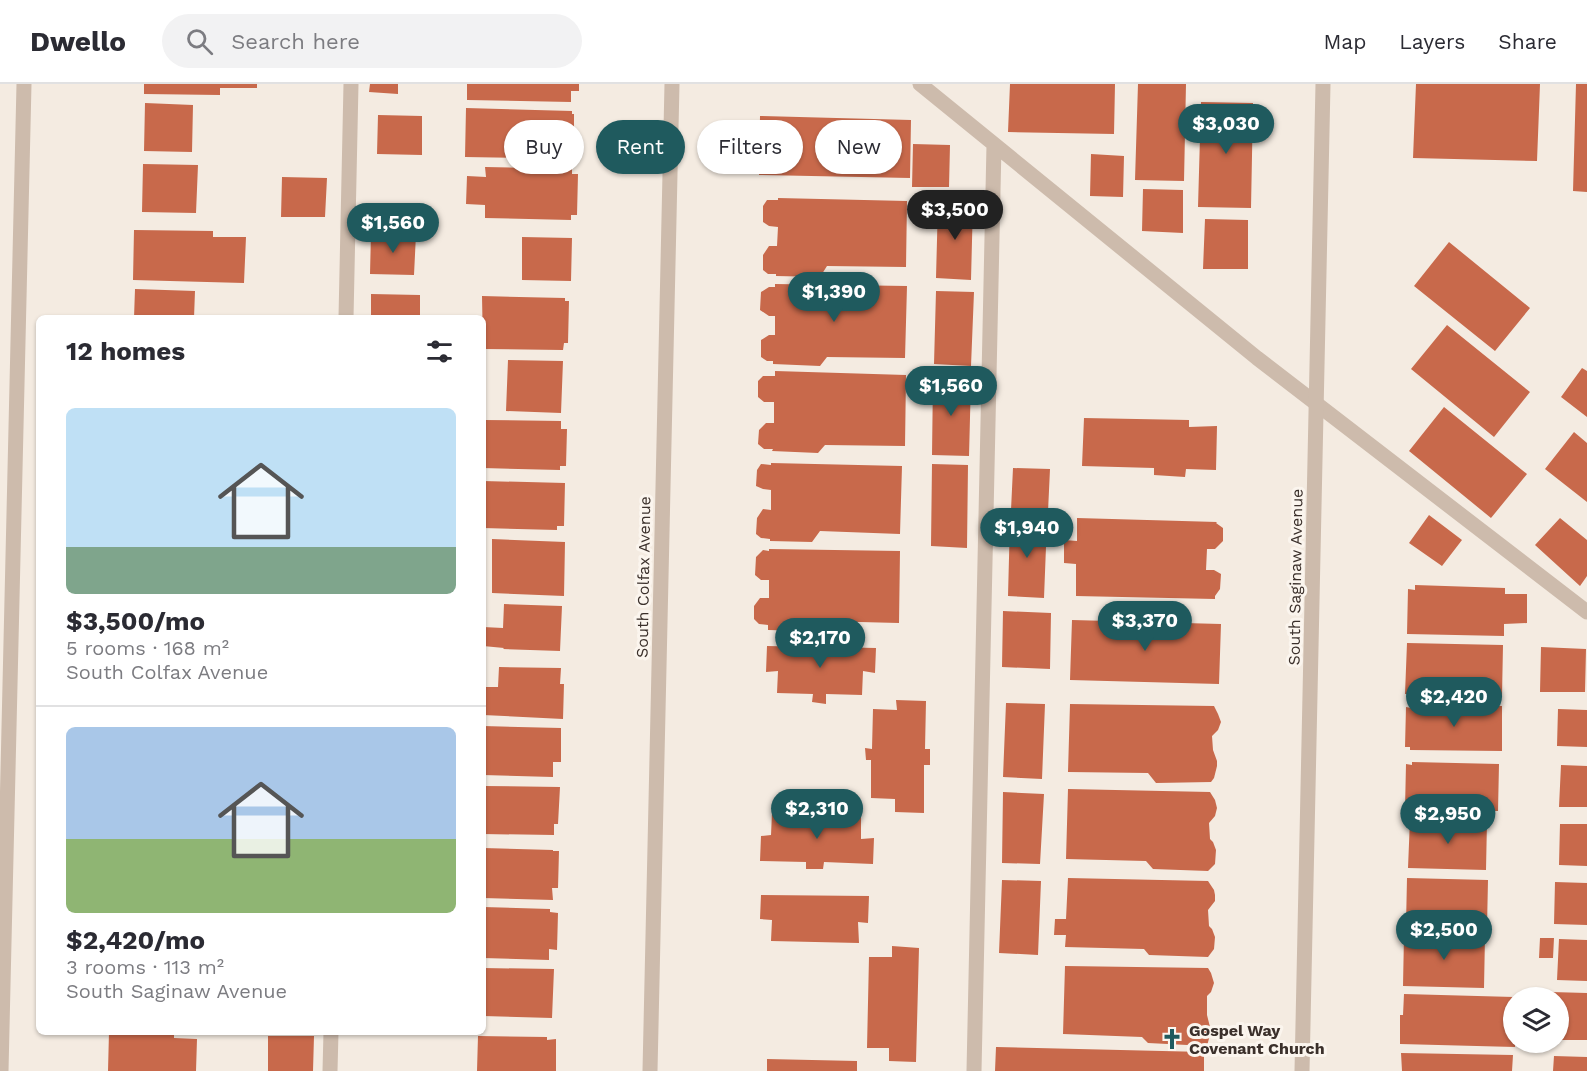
<!DOCTYPE html>
<html lang="en">
<head>
<meta charset="utf-8">
<style>
	:root { --surface:#fff; --page:#f2f2f3; --text:#2b2b33; --muted:#7c7c81; --line:#e1e1e2; --accent:#1f5a5e }
	body { margin:0; font-family:"Work Sans",sans-serif; background:var(--page); color:var(--text); height:100vh; display:flex; flex-direction:column; font-size:22px; white-space:nowrap }
	* { box-sizing:border-box; margin:0 }
	p { font-size:20px; color:var(--muted) }
	.icon { flex:none; width:33px; height:33px; fill:none; stroke:currentColor; stroke-width:2; stroke-linecap:round; stroke-linejoin:round }
	.map { position:relative; flex:1; overflow:hidden }
	.details { position:absolute; left:36px; top:231px; width:450px; height:720px; display:flex; flex-direction:column; background:var(--surface); border-radius:9px; box-shadow:0 2px 4px #0004 }
	.details>* { flex:none }
	.banner { position:absolute; left:504px; top:36px; width:570px; height:54px; display:flex; gap:12px }
	.fabs { position:absolute; left:1503px; top:903px; display:grid; gap:12px }
	.fabs a { display:grid; place-items:center; width:66px; height:66px; border-radius:50%; background:var(--surface); box-shadow:0 2px 4px #0004; font-size:30px }
	.price { position:absolute; translate:-50% -51px; padding:0 14px; border-radius:21px; background:var(--accent); color:#fff; font-size:20px; line-height:39px; filter:drop-shadow(0 2px 3px #0008) }
	.price::after { content:''; position:absolute; left:50%; top:36px; width:18px; height:14px; margin-left:-9px; background:inherit; clip-path:polygon(0 0,100% 0,50% 100%) }
	.price.selected { background:#222; color:#fff }
	ul { padding:0; list-style:none }
	li { display:grid; align-content:center; gap:12px; height:318px; padding:0 30px }
	li+li { border-top:2px solid var(--line) }
	li span { display:grid; place-items:center; height:186px; border-radius:9px; color:#555 }
	li>.icon { margin-inline-start:auto }
	span .icon { width:108px; height:108px; fill:#fffc; stroke-width:1 }
	li b { font-size:26px }
	h2 { display:flex; justify-content:space-between; align-items:center; height:72px; padding:0 30px; font-size:26px }
	.pill { padding:0 21px; border-radius:27px; background:var(--surface); box-shadow:0 2px 4px #0004; font-size:21px; line-height:54px }
	.pill.selected { background:var(--accent); color:#fff }
	header { display:flex; align-items:center; gap:36px; box-sizing:border-box; height:84px; padding:0 30px; background:var(--surface); border-bottom:2px solid var(--line) }
	header strong { font-size:28px }
	nav { display:flex; gap:33px; margin-inline-start:auto; font-size:21px }
	.search { width:420px; height:54px; background:var(--page); display:flex; align-items:center; gap:15px; box-sizing:border-box; padding:0 21px; border-radius:33px; color:var(--muted); font-size:22px }
	.map>svg:first-child { display:block }
</style>
</head>
<body>
<header>
<strong>Dwello</strong>
<div class="search"><svg class="icon" aria-label="search" viewBox="0 0 24 24"><circle cx="10" cy="10" r="6"/><path d="M15 15l6 6"/></svg>Search here</div>
<nav><a>Map</a><a>Layers</a><a>Share</a></nav>
</header>
<div class="map">
<svg width="1587" height="987" viewBox="0 0 1587 987">
	<rect width="100%" height="100%" fill="#f4ebe1"/>
	<!-- building -->
	<path fill="#c8694b" d="M144,0H257V4H220V11L144,10Z
		M370,0H398V10L369,8Z
		M467,0H579V7H571V18L467,16Z
		M1010,0H1115L1114,50L1008,48Z
		M1138,0H1186L1184,97L1135,96Z
		M1416,0H1540L1537,77L1413,74Z
		M1576,0H1587V108L1573,107Z
		M1201,18L1253,19L1251,124L1198,123Z
		M145,19L193,21L192,68L144,67Z
		M466,24L572,27V30H574V64H570V75L465,73Z
		M378,31L422,32V71L377,70Z
		M760,32L911,36L910,94L759,91Z
		M913,60L950,61L949,103H912Z
		M1091,70L1124,72L1123,113L1090,112Z
		M143,80L198,81L196,129L142,128Z
		M485,83L572,85V90H578L577,131H571V136L485,134V121L466,120L467,92L486,93Z
		M282,93L327,94L325,133H281Z
		M1143,105L1183,106V149L1142,147Z
		M778,114L907,117L906,183L827,182L820,193L776,192V190H768L763,186V171L769,162H777L778,143L769,142L763,138V122L767,116H778Z
		M938,118H973L971,196L936,194Z
		M1205,135L1248,136V185H1203Z
		M134,146L213,147V153H246L244,199L133,196Z
		M371,149L416,150L414,191L370,190Z
		M522,153L572,154L571,197L522,196Z
		M1449,158L1530,224L1495,267L1414,202Z
		M775,200L907,202L905,274L827,273L820,282L773,280V277H767L761,273V256L769,251H775V232H769L760,226L761,208L769,203H775Z
		M135,205L195,207L194,234H134Z
		M936,207L974,208L971,282L934,280Z
		M371,210L420,211V234H371Z
		M482,212L565,214V217H569L568,259H564L563,266L483,265Z
		M1447,241L1530,308L1494,353L1411,285Z
		M508,276L563,277L561,329L506,327Z
		M1582,284L1587,287V333L1561,313Z
		M775,287L906,291L905,362L825,361L818,369L772,367L773,365H764L758,360L759,346L766,339H774V318H764L758,313V297L763,292H775Z
		M933,294L971,295L969,372L932,371Z
		M1444,323L1527,390L1491,434L1409,367Z
		M1084,334L1189,336V343L1217,342L1216,386L1186,385L1185,393L1154,391V384L1082,382Z
		M483,336L561,337V345H567L566,382H560V386L483,384Z
		M1574,348L1587,359V418L1545,385Z
		M771,379L902,382L900,450L820,447L812,458L770,457V455L761,454L756,450L757,434L763,425L771,426V406L763,405L756,402L757,386L761,380L771,381Z
		M932,380L968,381L967,464L931,462Z
		M1013,384L1050,385L1048,428L1011,426Z
		M483,397L565,399L564,442H557V446L483,444Z
		M1429,431L1462,456L1442,482L1409,459Z
		M1077,434L1217,438L1216,439L1223,444V457L1215,465H1207L1206,486H1214L1221,490L1220,505L1215,512V515L1076,512V480L1064,479V456L1077,457Z
		M1560,434L1587,456V492L1580,502L1535,461Z
		M1010,436L1047,437L1044,514L1008,512Z
		M492,455L565,458L564,512L492,509Z
		M769,465L900,467L899,539L820,537L810,546L808,547L768,546V541L759,540L754,535V522L760,514H769V496H761L755,491L756,473L763,466L769,467Z
		M1415,501L1505,504V510H1527V539L1504,540V552L1407,550L1408,505L1415,506Z
		M504,520L562,522L560,567L503,565L504,564L483,562V543L503,544Z
		M1003,527L1051,529L1050,585L1002,583Z
		M1072,536L1221,540L1219,600L1070,596Z
		M811,558H830V563L876,564L875,589L863,587L862,611L826,610V620L812,618L813,610L777,609L778,587L766,588L767,562L811,563Z
		M1407,559L1503,561L1502,612L1405,610Z
		M1541,563L1586,565L1585,608H1540Z
		M499,583L561,584L560,600H564L563,635L483,631V603H498Z
		M896,616L926,617L925,665H930V681H924V729L895,728V715L871,714V676H866L865,664L872,665L873,625L897,626Z
		M1006,619L1045,620L1042,695L1003,693Z
		M1411,619L1502,622V667L1410,666V663H1405L1406,623L1411,624Z
		M1070,620L1214,622L1218,630L1221,638L1218,646L1212,652L1213,666L1217,677V682L1214,694L1211,698L1156,699L1148,689L1068,688Z
		M1558,625L1587,626V663L1557,662Z
		M483,642L561,644V678H553V693L483,691Z
		M1412,678L1499,680L1498,727L1405,725L1406,680L1412,681Z
		M1561,681L1587,682V723H1559Z
		M483,702L560,703L558,740H554V751L483,750Z
		M1068,705L1210,708L1215,716L1217,724L1215,732L1209,739L1210,755L1213,758L1216,766L1215,780L1208,787L1153,785L1146,777L1066,775Z
		M1003,708L1044,710L1040,780L1002,779Z
		M772,729L861,731V755L874,754L873,780L824,778L823,785H806V778L760,777L761,752L771,751Z
		M1410,735L1487,737L1486,786L1408,784Z
		M1560,740H1587V782L1559,781Z
		M483,764L553,766V767H559L558,804H552L553,816L483,814Z
		M1068,794L1208,797L1214,806L1215,811V817L1208,826L1209,842L1212,845L1215,853L1214,865L1208,873L1149,871L1144,865L1065,863L1066,851H1054L1055,835H1066Z
		M1407,794L1488,796L1487,843L1406,841Z
		M1002,796L1041,797L1038,871L999,869Z
		M1555,798L1587,799V841L1554,840Z
		M761,811L869,812L868,839L858,838L859,859L771,857L772,836L760,835Z
		M483,823L550,825V828L558,829L557,866L549,865V876L483,874Z
		M1404,851L1485,852L1484,904L1403,902Z
		M1540,854H1554L1553,874H1539Z
		M1559,855L1587,856V897L1557,896Z
		M892,862L919,864L916,978L889,977V964H867L869,873H892Z
		M1065,882L1208,884L1211,889L1214,899L1211,908L1207,912V931L1211,947L1207,962L1148,959L1142,953L1063,950Z
		M483,884L554,885L552,934L483,932Z
		M1551,908L1587,909V956H1558V914H1550Z
		M1404,910L1514,913V958H1515V963L1400,960V931H1403Z
		M109,948H174V954L197,955L196,987H108Z
		M268,952H314L313,987H268Z
		M478,952L547,953V956L556,955V987H477Z
		M996,963L1204,968V987H995Z
		M1401,969L1513,971L1512,987H1402Z
		M1554,972L1587,973V987H1553Z
		M767,975L857,977V987H767Z"/>
	<g fill="none" stroke-linecap="round" stroke-linejoin="round">
		<!-- service -->
		<path stroke="#cdbbac" stroke-width="15" d="M920,0L1257,274L1587,528
			M346,234L351,0
			M330,987L331,948
			M974,987L994,61"/>
		<!-- minor -->
		<path stroke="#cdbbac" stroke-width="15" d="M1,987L24,0
			M650,987L672,0
			M1302,987L1323,0"/>
	</g>
	<!-- icons -->
	<defs>
		<symbol id="church-bare" viewBox="-9 -9 18 18"><path d="M-1.2-6h2.4v3.5h3.3v2.4h-3.3V6h-2.4V-.1h-3.3v-2.4h3.3Z" fill="#1f5a5e" stroke="#fbf5ee" stroke-width="2.5" paint-order="stroke"/></symbol>
	</defs>
	<g fill-rule="evenodd">
		<use href="#church-bare" x="1157" y="940" width="30" height="30"/>
	</g>
	<g text-anchor="middle" stroke-width="6" stroke-linejoin="round" paint-order="stroke">
		<!-- street labels -->
		<g font-size="16" fill="#3b302b" stroke="#fbf5ee">
			<text transform="translate(643 493) rotate(-89)" y="6">South Colfax Avenue</text>
			<text transform="translate(1295 493) rotate(-89)" y="6">South Saginaw Avenue</text>
		</g>
		<!-- poi labels -->
		<g font-size="16" font-weight="bold" fill="#3b302b" stroke="#fbf5ee" text-anchor="start">
			<text x="1189" y="952">Gospel Way<tspan x="1189" dy="18">Covenant Church</tspan></text>
		</g>
	</g>
</svg>
<div class="fabs">
<a><svg class="icon" aria-label="layers" viewBox="0 0 24 24"><path d="M12 4l9 5-9 5-9-5zM3 14l9 5 9-5"/></svg></a>
</div>
<b class="price" style="left:1226px;top:71px">$3,030</b>
<b class="price selected" style="left:955px;top:157px">$3,500</b>
<b class="price" style="left:393px;top:170px">$1,560</b>
<b class="price" style="left:834px;top:239px">$1,390</b>
<b class="price" style="left:951px;top:333px">$1,560</b>
<b class="price" style="left:1027px;top:475px">$1,940</b>
<b class="price" style="left:1145px;top:568px">$3,370</b>
<b class="price" style="left:820px;top:585px">$2,170</b>
<b class="price" style="left:1454px;top:644px">$2,420</b>
<b class="price" style="left:817px;top:756px">$2,310</b>
<b class="price" style="left:1448px;top:761px">$2,950</b>
<b class="price" style="left:1444px;top:877px">$2,500</b>
<div class="banner">
<a class="pill">Buy</a>
<a class="pill selected">Rent</a>
<a class="pill">Filters</a>
<a class="pill">New</a>
</div>
<section class="details">
<h2>12 homes<svg class="icon" aria-label="filters" viewBox="0 0 24 24"><path d="M4 7h16M4 17h16"/><circle cx="9" cy="7" r="2"/><circle cx="15" cy="17" r="2"/></svg></h2>
<ul>
<li><span style="background:linear-gradient(#bfe0f5 75%,#7fa58c 0)"><svg class="icon" aria-label="home" viewBox="0 0 24 24"><path d="M3 11l9-7 9 7M6 9v11h12V9"/></svg></span><div><b>$3,500/mo</b><p>5 rooms · 168 m²</p><p>South Colfax Avenue</p></div></li>
<li><span style="background:linear-gradient(#a9c7e8 60%,#8fb573 0)"><svg class="icon" aria-label="home" viewBox="0 0 24 24"><path d="M3 11l9-7 9 7M6 9v11h12V9"/></svg></span><div><b>$2,420/mo</b><p>3 rooms · 113 m²</p><p>South Saginaw Avenue</p></div></li>
</ul>
</section>
</div>
</body>
</html>
